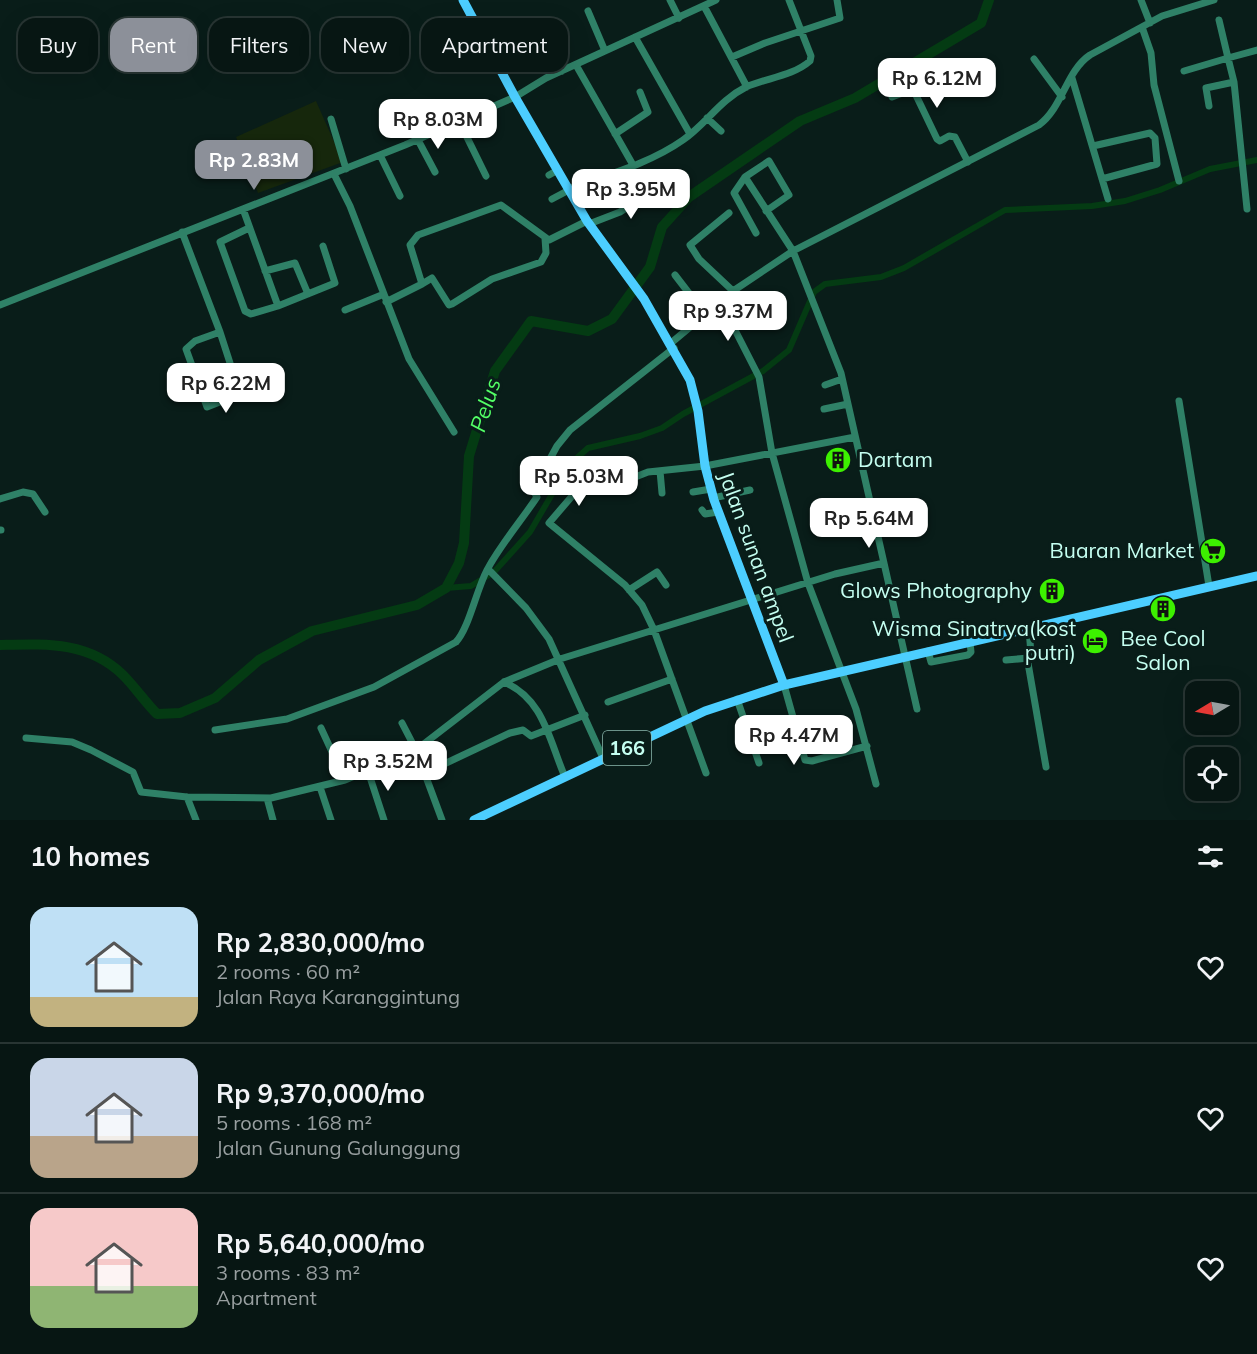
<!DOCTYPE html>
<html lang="en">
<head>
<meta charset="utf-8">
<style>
	:root { --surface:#071613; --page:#101f1c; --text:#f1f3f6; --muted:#989fa0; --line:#283533; --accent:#8c9099 }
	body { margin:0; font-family:Mulish,sans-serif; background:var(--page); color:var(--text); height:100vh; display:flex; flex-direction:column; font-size:22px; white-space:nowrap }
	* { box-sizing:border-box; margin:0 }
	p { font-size:20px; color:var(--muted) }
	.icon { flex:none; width:33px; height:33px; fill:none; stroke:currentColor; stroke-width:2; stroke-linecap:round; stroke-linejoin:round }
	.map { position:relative; height:820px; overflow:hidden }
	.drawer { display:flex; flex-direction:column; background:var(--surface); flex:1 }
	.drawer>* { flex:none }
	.hud { position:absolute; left:18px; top:18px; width:600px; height:54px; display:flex; gap:12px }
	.needle { width:39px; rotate:260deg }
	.fabs { position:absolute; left:1185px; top:681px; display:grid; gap:12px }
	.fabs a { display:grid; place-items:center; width:54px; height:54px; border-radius:12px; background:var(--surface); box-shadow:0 6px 24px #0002,0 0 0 2px var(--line); font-size:30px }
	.price { position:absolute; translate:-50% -51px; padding:0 14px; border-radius:12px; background:#fff; color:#222; font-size:20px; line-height:39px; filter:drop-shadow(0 2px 3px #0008) }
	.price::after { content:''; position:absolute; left:50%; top:36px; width:18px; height:14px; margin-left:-9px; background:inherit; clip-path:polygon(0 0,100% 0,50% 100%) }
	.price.current { background:var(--accent); color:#fff }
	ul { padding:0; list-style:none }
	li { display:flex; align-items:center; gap:18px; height:150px; padding:0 30px }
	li+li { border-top:2px solid var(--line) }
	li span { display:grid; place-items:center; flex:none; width:168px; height:120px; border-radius:18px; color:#555 }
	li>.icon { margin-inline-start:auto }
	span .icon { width:72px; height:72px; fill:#fffc; stroke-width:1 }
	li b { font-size:26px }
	h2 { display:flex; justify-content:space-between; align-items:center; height:72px; padding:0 30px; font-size:26px }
	.tag { padding:0 21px; border-radius:18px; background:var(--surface); box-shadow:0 6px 24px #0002,0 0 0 2px var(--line); font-size:21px; line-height:54px }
	.tag.current { background:var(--accent); color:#fff }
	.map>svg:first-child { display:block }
</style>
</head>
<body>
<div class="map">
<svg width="1257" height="820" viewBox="0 0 1257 820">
	<rect width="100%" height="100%" fill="#091d19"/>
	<!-- pitch -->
	<path fill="#16270c" d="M316,101L343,162L258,193L236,137Z"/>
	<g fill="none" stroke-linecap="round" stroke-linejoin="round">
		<!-- canal -->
		<path stroke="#043b13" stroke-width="6" d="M446,588L471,586L494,572L530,532L569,465L588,448L640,436L662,428L683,414L763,371L789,350L814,292L825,284L881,277L904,268L1005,210L1092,206L1125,201L1160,190L1210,169L1257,160"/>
		<!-- river -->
		<path stroke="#043b13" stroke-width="10" d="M0,645C45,644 88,641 123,675C135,687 145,702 157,714L180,713L215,698L259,660L312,631L417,605L446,588L459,563L464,543L469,456L495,371L531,321L588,331L612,319L650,267L662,227L689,197L800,121L855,98L981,23L989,0"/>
		<!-- minor -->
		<path stroke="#2f8167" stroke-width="7" d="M670,0L679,18
			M1141,0L1150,23
			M704,6L747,87
			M588,11L605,51
			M1142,27L1151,53L1154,85L1179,181
			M635,37L690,134
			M555,57L562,71
			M732,57L765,43L840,18L837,0
			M1034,59L1062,97
			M576,65L633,165
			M1184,71L1228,58L1219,20
			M1072,78L1108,199
			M892,97L913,89L937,139L940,141L949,136L955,137L968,162
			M1209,106L1206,88L1234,82
			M707,118L721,131
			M331,119L346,169
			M459,121L486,176
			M615,134L648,112L640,92
			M418,140L435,172
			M1093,146L1150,133L1155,138L1157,164L1102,179
			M380,155L400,196
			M334,174L350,206L409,359L454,432
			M549,175L558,170
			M745,177L793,251L841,373L917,709
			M568,189C606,175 649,164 683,140C706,124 720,100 746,87C766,78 793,76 810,61L811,56L789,0
			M552,199L569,190
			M243,209L278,306L335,283L323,246
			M1247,209L1234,82L1228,58L1257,50
			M729,213L690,245L699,259L733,291
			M589,224L620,212L658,187
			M249,228L220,242L245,311L251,314L278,306
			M182,232L220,332L195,341L186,349L207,407L240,394L220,332
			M756,233L734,193L745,177L769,161L789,195L766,211
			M265,271L295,263L308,294
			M675,275L705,314
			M422,284L432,278L449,305L452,304L492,279L541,262L546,253L545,238
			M386,302L422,284L410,245L418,235L501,205L549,240L587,221
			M0,305L405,145L515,97L546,78L716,0
			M716,305L735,330L759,377L772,453L808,583L856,709L876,784
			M345,310L384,294
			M671,343L733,291L793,251L1039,125C1063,107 1066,71 1090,55L1162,16L1214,0
			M825,385L842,379
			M1179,401L1209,586
			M824,409L848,404
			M660,471L662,493
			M693,492L711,489
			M713,498L750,490
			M0,499L23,492L33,494L45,512
			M702,510L705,514L718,512
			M0,530H1
			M488,569L526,608L549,639L603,758
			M629,590L657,572L666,585
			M1029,629L1031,654L1028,663L1046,767
			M928,651L931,662L968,655L971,652L970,642
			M1006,660L1029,658
			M504,682C544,699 549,740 565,777
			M784,685L805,760L812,761L867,746
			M737,699L759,763
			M608,702L672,679
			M402,723L416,750L504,682L560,659L835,574L884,563
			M321,728L345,780
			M215,730L287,719L374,687L456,642C469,628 476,591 487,570C501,544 521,521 537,497L533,490L557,446L570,430L674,348
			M26,738L72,742L91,750L133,772L141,792L187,797L271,798L345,780L416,750L442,820
			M368,771L384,820
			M425,773L510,733L523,730L531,736L585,715
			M706,773L654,630L642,605L625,585L549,523L579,488L590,479L625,481L648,472L705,466L855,437
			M320,787L331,820
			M187,797L196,820
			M267,798L273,820"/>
		<!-- major -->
		<path stroke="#4cceff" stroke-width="9" d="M463,0L515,97L587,221L644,299L690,380L698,411L705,466L714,500L784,685
			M474,820L705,711L784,685L1257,576"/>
	</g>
	<!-- icons -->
	<defs>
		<symbol id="building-disc" viewBox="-11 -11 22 22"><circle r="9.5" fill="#3df000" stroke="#091d19"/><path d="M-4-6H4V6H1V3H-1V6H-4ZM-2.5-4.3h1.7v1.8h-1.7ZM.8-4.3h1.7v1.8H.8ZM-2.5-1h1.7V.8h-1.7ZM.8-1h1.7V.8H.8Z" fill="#111"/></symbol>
		<symbol id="supermarket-disc" viewBox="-11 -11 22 22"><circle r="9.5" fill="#3df000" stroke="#091d19"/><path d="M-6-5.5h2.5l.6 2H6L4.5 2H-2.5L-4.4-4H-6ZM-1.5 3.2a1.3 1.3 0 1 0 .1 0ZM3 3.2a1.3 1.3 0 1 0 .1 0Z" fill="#111"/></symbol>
		<symbol id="hotel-disc" viewBox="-11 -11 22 22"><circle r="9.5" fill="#3df000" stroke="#091d19"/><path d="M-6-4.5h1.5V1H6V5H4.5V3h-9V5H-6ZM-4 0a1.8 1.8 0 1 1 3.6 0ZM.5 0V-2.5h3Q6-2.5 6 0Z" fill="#111"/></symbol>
	</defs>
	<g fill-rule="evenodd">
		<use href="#building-disc" x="823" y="445" width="30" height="30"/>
		<use href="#supermarket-disc" x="1198" y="536" width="30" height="30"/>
		<use href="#building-disc" x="1037" y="576" width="30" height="30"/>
		<use href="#building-disc" x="1148" y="594" width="30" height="30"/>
		<use href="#hotel-disc" x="1080" y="626" width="30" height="30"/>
	</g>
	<g text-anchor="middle" stroke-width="6" stroke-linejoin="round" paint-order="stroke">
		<!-- shield labels -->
		<rect fill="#091d19" stroke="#8dbbb0" stroke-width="1.5" x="603" y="731" width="48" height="34" rx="4.5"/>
		<g font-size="20" font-weight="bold" fill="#c5fff1">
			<text x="627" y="755">166</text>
		</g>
		<!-- poi labels -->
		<g font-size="21" fill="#c5fff1" stroke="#091d19" text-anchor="end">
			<text x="858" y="467" text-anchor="start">Dartam</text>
			<text x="1194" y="558">Buaran Market</text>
			<text x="1032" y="598">Glows Photography</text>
			<text x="1076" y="636">Wisma Sinatrya(kost<tspan x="1076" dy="24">putri)</tspan></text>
			<text x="1163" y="646" text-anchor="middle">Bee Cool<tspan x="1163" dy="24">Salon</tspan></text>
		</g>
		<!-- street labels -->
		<g font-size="21" fill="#c5fff1" stroke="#091d19">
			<text transform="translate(756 557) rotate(70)" y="7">Jalan sunan ampel</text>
		</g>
		<!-- water labels -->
		<g font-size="22" font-style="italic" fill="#53ff66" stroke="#091d19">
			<text transform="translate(485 405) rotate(-72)" y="8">Pelus</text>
		</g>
	</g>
</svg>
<div class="fabs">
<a><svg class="needle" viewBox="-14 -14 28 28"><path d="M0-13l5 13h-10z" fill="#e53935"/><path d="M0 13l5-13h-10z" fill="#989fa0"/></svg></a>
<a><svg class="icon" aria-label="locate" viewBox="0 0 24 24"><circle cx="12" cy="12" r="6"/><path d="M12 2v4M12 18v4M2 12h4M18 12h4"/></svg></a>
</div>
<b class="price" style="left:937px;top:109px">Rp 6.12M</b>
<b class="price" style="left:438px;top:150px">Rp 8.03M</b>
<b class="price current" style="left:254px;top:191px">Rp 2.83M</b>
<b class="price" style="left:631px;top:220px">Rp 3.95M</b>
<b class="price" style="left:728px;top:342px">Rp 9.37M</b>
<b class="price" style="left:226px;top:414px">Rp 6.22M</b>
<b class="price" style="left:579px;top:507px">Rp 5.03M</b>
<b class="price" style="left:869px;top:549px">Rp 5.64M</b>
<b class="price" style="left:794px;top:766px">Rp 4.47M</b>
<b class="price" style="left:388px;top:792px">Rp 3.52M</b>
<div class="hud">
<a class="tag">Buy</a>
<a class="tag current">Rent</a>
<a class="tag">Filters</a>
<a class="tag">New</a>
<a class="tag">Apartment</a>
</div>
</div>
<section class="drawer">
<h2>10 homes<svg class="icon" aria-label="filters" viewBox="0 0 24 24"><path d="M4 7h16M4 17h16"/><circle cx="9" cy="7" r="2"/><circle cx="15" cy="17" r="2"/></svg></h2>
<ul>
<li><span style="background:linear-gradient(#bfe0f5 75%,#c2b280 0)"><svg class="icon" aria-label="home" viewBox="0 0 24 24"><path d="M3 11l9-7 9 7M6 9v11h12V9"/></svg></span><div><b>Rp 2,830,000/mo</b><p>2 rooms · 60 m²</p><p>Jalan Raya Karanggintung</p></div><svg class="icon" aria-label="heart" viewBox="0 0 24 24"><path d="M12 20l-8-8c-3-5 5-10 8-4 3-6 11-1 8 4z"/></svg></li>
<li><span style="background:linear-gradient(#c9d6e8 65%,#b9a48a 0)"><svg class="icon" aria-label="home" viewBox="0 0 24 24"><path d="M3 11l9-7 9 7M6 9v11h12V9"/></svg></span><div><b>Rp 9,370,000/mo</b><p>5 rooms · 168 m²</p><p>Jalan Gunung Galunggung</p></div><svg class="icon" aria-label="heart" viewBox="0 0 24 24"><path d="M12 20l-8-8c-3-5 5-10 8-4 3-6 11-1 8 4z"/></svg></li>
<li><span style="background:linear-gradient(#f6c9c9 65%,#8fb573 0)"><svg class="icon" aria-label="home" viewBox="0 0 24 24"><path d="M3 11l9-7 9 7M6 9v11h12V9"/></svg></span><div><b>Rp 5,640,000/mo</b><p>3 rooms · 83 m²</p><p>Apartment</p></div><svg class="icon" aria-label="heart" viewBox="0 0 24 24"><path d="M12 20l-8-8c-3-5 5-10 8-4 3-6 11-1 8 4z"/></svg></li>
</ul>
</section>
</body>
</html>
